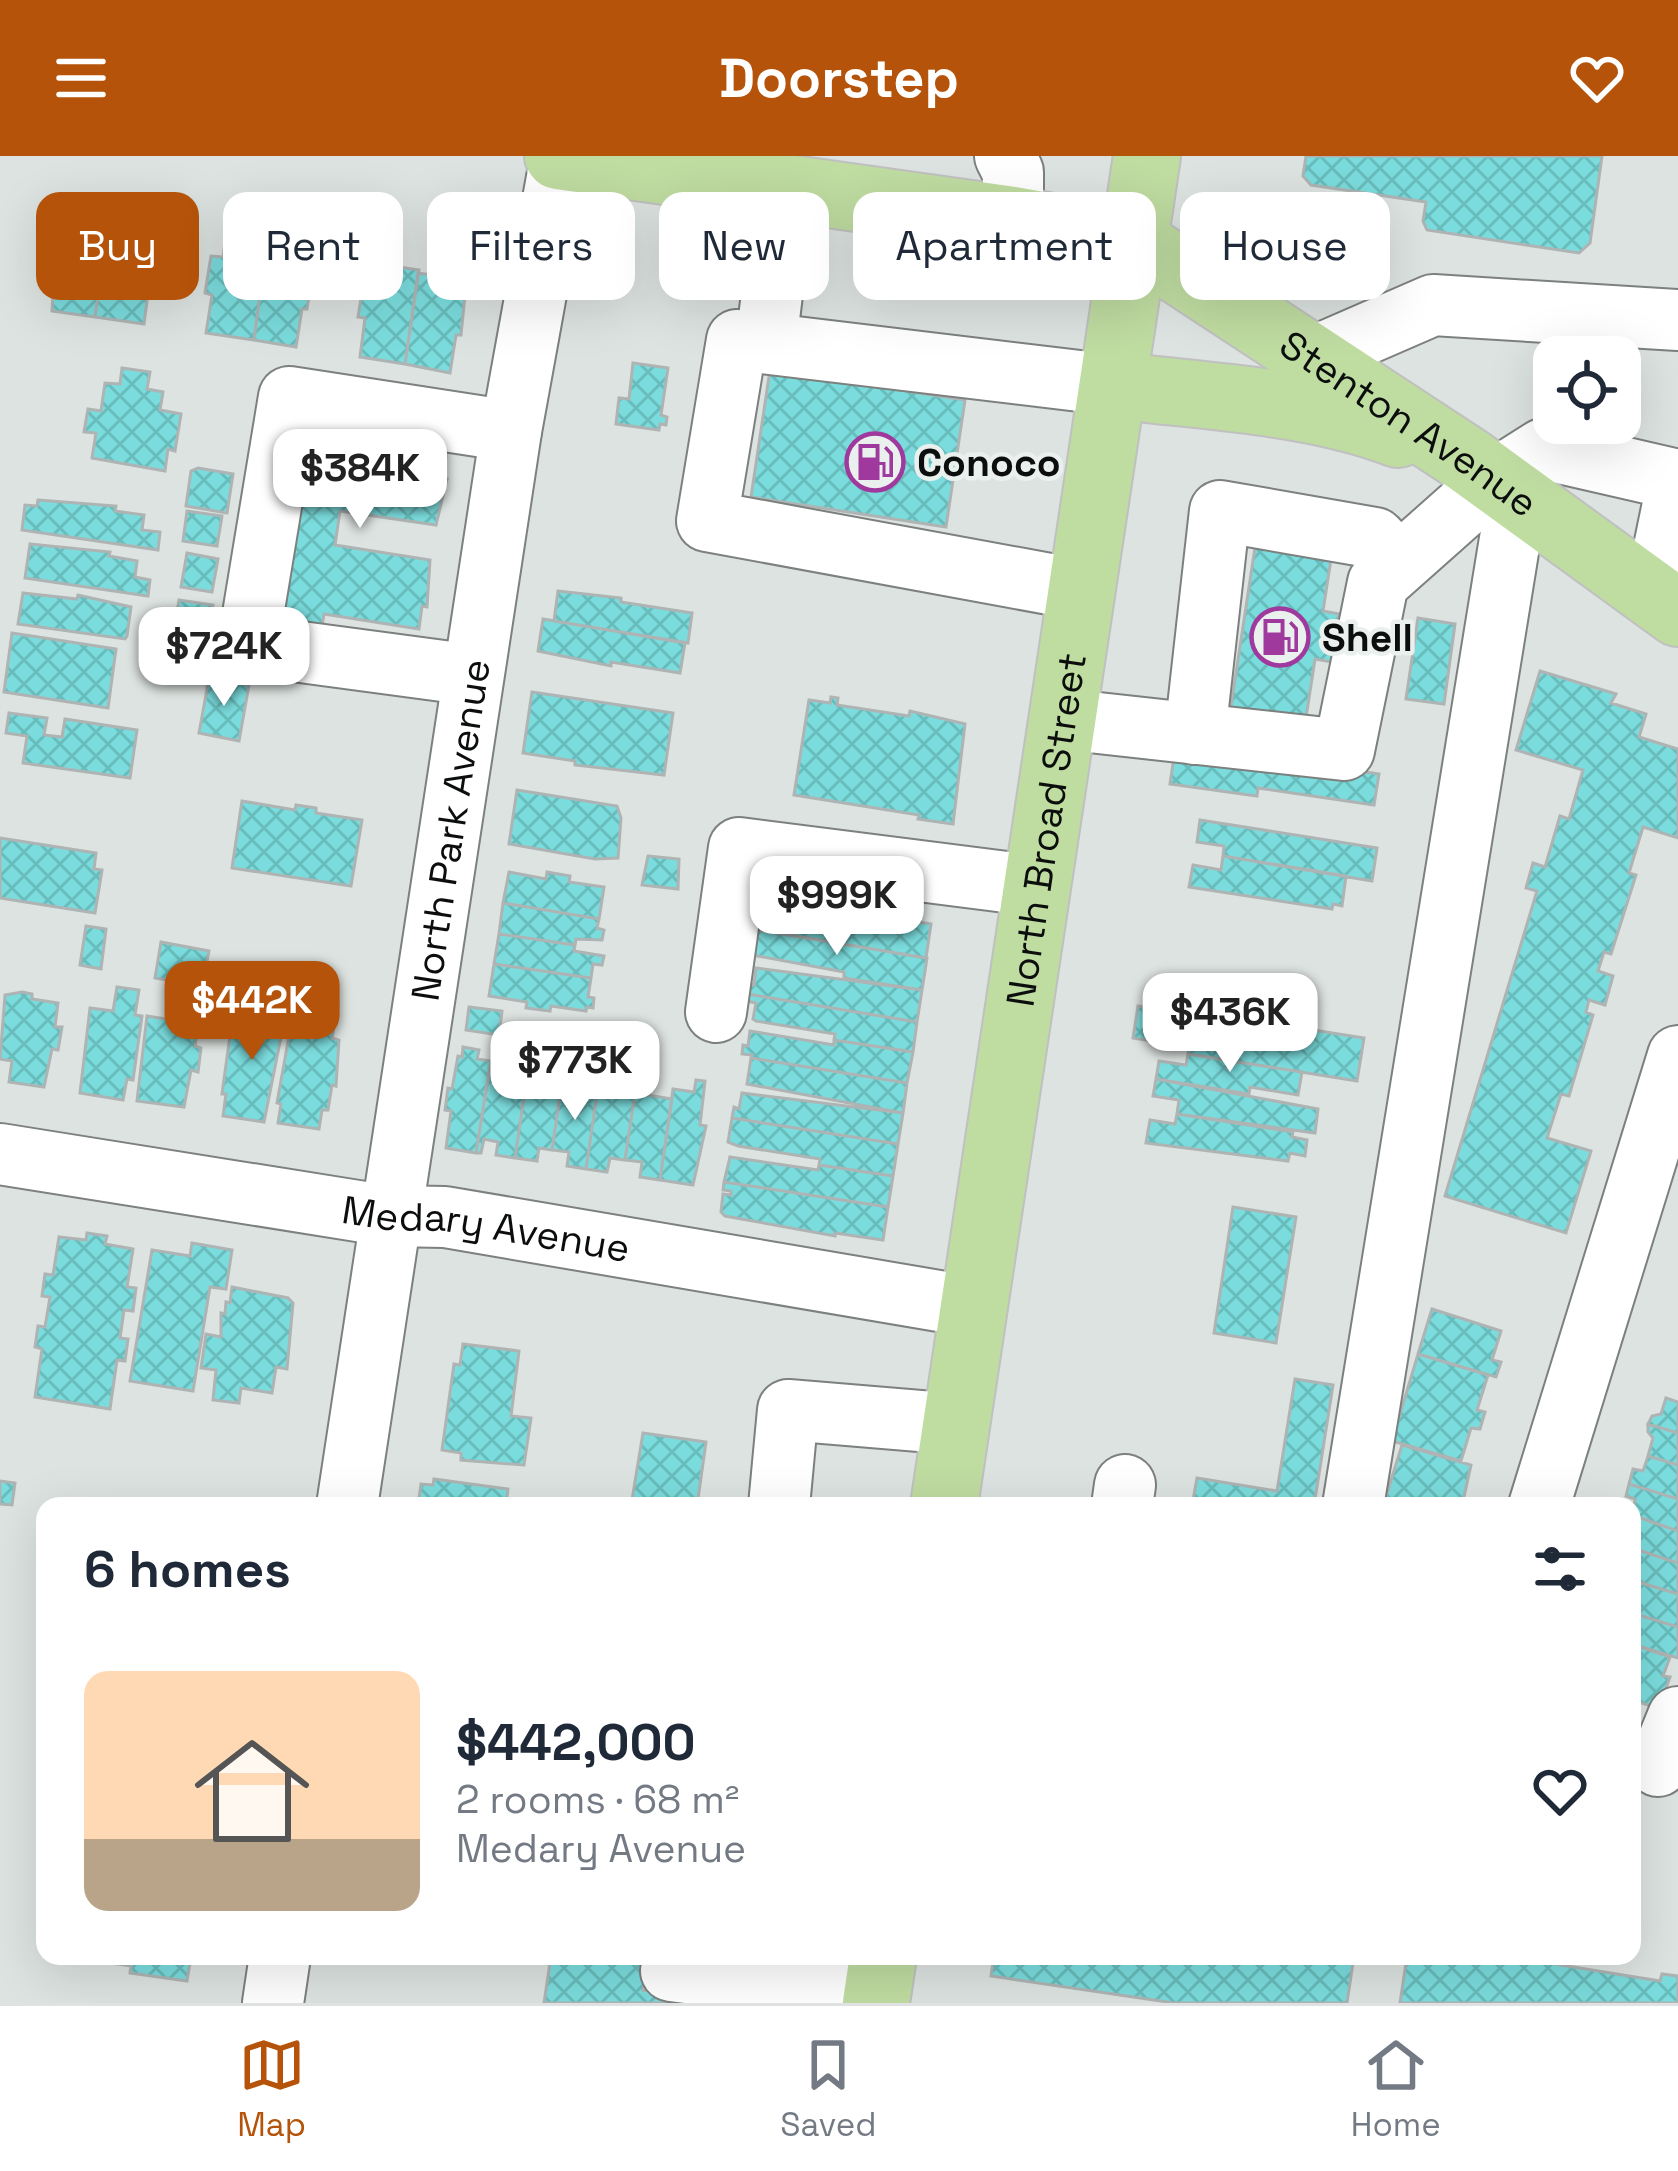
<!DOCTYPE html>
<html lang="en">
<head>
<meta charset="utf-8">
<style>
	:root { --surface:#fff; --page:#f6f6f7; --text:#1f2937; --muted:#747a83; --line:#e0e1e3; --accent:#b45309 }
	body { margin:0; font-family:"Space Grotesk",sans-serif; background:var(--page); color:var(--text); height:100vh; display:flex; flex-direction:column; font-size:45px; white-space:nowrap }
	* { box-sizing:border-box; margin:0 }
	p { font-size:39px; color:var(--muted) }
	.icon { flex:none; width:66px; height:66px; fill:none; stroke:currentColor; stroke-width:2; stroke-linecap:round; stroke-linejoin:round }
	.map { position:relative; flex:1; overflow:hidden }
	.side { position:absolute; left:36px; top:1341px; width:1605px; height:468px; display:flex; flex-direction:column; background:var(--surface); border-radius:24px; box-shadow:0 12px 48px #0002 }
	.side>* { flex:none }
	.banner { position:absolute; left:36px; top:36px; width:1608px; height:108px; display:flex; gap:24px }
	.controls { position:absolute; left:1533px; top:180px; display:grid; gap:24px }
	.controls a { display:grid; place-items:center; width:108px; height:108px; border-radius:24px; background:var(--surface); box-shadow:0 12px 48px #0002; font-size:60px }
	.price { position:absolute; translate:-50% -102px; padding:0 27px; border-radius:24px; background:#fff; color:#222; font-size:39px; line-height:78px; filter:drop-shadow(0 3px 6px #0008) }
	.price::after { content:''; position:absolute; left:50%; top:72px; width:36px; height:27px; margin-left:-18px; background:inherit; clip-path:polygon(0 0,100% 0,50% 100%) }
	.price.on { background:var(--accent); color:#fff }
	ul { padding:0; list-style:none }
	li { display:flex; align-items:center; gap:36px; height:300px; padding:0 48px }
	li+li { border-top:3px solid var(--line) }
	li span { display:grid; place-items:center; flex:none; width:336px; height:240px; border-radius:24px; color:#555 }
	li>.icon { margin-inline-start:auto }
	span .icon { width:144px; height:144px; fill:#fffc; stroke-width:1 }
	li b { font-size:51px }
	h2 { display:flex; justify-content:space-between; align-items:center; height:144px; padding:0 48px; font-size:51px }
	.tag { padding:0 42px; border-radius:24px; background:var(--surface); box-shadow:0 12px 48px #0002; font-size:42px; line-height:108px }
	.tag.on { background:var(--accent); color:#fff }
	header { display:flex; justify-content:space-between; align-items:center; height:156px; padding:0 48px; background:var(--accent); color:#fff; font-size:54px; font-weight:600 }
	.tab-bar { display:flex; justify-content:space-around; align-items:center; height:168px; border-top:3px solid var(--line); background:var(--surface); font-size:33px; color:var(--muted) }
	.tab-bar a { display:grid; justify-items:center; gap:6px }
	.tab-bar .on { color:var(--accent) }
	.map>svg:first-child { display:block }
</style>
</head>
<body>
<header><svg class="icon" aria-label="menu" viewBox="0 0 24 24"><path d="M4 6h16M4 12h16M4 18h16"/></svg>Doorstep<svg class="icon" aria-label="heart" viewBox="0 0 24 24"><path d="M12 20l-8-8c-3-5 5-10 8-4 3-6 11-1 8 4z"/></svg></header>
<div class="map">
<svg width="1678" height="1847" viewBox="0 0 1678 1847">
	<defs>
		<pattern id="building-cross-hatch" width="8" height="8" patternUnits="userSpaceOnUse" patternTransform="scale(3)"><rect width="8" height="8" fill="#7bdcdd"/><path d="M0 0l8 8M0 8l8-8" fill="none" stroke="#69bcbc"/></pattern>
	</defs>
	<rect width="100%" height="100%" fill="#dde3e0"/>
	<!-- building -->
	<path fill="url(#building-cross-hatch)" stroke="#aeb4b4" stroke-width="3" d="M1306,0H1602L1590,87L1579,97L1427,74L1423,65L1426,46L1311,29L1303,20Z
		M72,63L108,68L95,161L52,155L57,74L70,76Z
		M108,68L150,73L147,90L160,92L154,131L149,130L144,168L95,161Z
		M225,86L266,92L254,184L206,177L212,139L205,137L211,100L223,101Z
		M266,92L304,98L300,126L311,128L307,153H302L296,191L254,184Z
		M379,108L419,114L405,208L360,201L365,162L358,161L364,124L376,125Z
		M418,117L458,123L455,138L465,139L461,179H456L450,217L405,208Z
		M633,207L668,212L661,259L667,261L666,269L660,268L659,274L616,268L619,242L629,243Z
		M122,212L150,216L147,233L163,236L160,254L181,258L175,295L168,293L165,315L92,302L96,277L84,276L88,253L101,255L105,227L120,228Z
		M770,214L965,244L946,371L751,341Z
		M313,261L353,268L350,286L446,300L443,323H447L436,369L340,355L335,389L430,404L427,451L422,450L419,473L324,458L321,477L282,471Z
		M198,312L233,318L227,357L186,350L191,315Z
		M38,344L116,350L115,355L144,359L142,374L160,376L158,394L22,374L25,349L37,350Z
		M187,355L222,360L217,390L183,385Z
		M1259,365L1335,377L1323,455L1339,458L1332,506L1315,503L1303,581L1228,570Z
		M30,388L110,396L109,400L137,405L135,421L150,424L148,440L25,422Z
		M187,397L218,403L212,436L181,431Z
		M558,435L621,442V446L692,457L688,487L554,465Z
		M23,437L77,443L78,439L131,451L127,480L125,483L18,468Z
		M179,444L213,449L206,485L173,479Z
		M1418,462L1455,468L1444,548L1406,543Z
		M543,463L685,487L680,517L611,506V510L538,495Z
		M12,477L116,493L108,552L4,536Z
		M1540,515L1616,538L1611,547L1646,558L1639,581L1678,593V682L1643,671L1629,717L1636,719L1611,798L1604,796L1598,815L1613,820L1605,849L1589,844L1586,856L1593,859L1569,940L1561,938L1547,982L1591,995L1566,1077L1445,1040L1537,735L1526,732L1533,707L1545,711L1560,660L1569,663L1583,614L1516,594Z
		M209,522L249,529L239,585L199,577Z
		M532,536L673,557L664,619L575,609V605L523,597Z
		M831,541L838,542L837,549L909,560L910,555L965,568L953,668L918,663L919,659L794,639L809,544L830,547Z
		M9,557L47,562L44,579L62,581L65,563L137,574L130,622L23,607L27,580L6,577Z
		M1176,587L1379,618L1374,649L1258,632L1257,640L1170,628Z
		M517,634L617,650L621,662L618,702L595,703L509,688Z
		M242,645L295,654L296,649L316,652V657L362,664L351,730L232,712Z
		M1200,664L1377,692L1372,725L1223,700L1224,690L1197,686Z
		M0,682L96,697L94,713L102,714L95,757L0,742Z
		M648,700L679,703L678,733L642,729Z
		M1223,700L1346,720L1342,750L1333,748L1332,753L1189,731L1193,709L1221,714Z
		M509,716L546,723L547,716L570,720L569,726L604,731L599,763L503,747Z
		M772,741L931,768L926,802L766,775Z
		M503,747L599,763L597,772L604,774L602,784L576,783L575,789L499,778Z
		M86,770L106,773L101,813L80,809Z
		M740,771L927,802L922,834L844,822V816L736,796Z
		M499,778L575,789L574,795L604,800L602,809L593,808L591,822L494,808Z
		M161,786L209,795L202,830L155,822Z
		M494,808L591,822L588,841L594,842L593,852L587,851L586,855L551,850L550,855L526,852L527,846L489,840Z
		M756,812L922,834L917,866L747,838L748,828L754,829Z
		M117,831L139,834L135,859L142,860L133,924L127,923L123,944L80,937L90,852L113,855Z
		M22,836L32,838V843L58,847L55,871H62L58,894L52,893L44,931L9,926L12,905L0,903L5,839Z
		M747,838L917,866L913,896L834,884L835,878L756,865L753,863L756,847L746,845Z
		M256,839L278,842L275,861L279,862L276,881H281L264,966L223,960L226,938H222L231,872L248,875Z
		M296,841L338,847L332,882L339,884L336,930L332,929L328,954H322L319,973L278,967L281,948L277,947Z
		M1138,850L1196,859L1195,864L1306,881L1307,873L1364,882L1357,925L1188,898L1189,891L1133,882Z
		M469,851L502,855L499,879L466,874Z
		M147,860L198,868L195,890L201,892L198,916L191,914L184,951L137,945Z
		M750,875L834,889V884L913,896L907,927L751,902L752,899L742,898L743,889L748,890Z
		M583,887L608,891L604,917L579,914Z
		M463,891L479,894L477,903L491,905L476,997L446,992L451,955L445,954L448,932L452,933L458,900L462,901Z
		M1188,898L1302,916L1298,939L1250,931L1249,938L1156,923L1159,905L1186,909Z
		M751,902L907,927L903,957L747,928Z
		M489,915L527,921L515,1002L496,999L498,986L484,983L481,997H476Z
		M527,921L562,926L552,994L539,992L537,1005L515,1002Z
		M1156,923L1318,953L1315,977L1177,958L1179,944L1153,940Z
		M696,924L705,925L700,969L706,970L693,1029L660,1024L673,933L694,936Z
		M562,926L598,931L586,1013L567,1010L569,996L552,994Z
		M598,931L635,937L625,1004L610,1002L607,1016L586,1013Z
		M635,937L672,943L660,1024L640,1021L642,1006L625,1004Z
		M742,937L903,957L898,988L732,962L734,951L739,953Z
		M1177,958L1293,976L1292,981L1307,984L1305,1000L1290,997L1288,1005L1146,987L1150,964L1175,968Z
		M732,962L898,988L893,1020L819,1009L820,1003L738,990L728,986Z
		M730,1001L818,1014L819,1009L893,1020L888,1051L724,1026Z
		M724,1026L888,1051L883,1084L835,1077V1080L725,1060L721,1056L723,1038L731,1039V1035L723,1034Z
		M1233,1051L1296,1061L1276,1187L1214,1177Z
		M87,1077L107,1080L105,1088L133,1093L127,1131L136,1132L133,1155L124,1154L120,1182L128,1183L125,1205L117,1204L110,1253L35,1241L42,1193L35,1191L38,1170L45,1171L50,1141L42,1140L45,1118L53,1119L59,1081L86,1084Z
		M192,1087L232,1094L226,1133L210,1131L193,1235L130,1225L152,1094L190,1100Z
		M232,1131L288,1142L293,1147L287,1213L276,1211L272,1237L241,1232L239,1247L213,1244L216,1214L201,1212L206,1178L221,1181V1157L225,1158L226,1146L230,1147Z
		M1432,1153L1501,1175L1492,1204L1501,1206L1496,1221L1418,1198Z
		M463,1188L519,1195L511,1260L531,1262L524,1309L461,1304V1297L442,1294L454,1208L460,1209Z
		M1418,1198L1488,1219L1477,1254L1485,1256L1480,1273L1471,1272L1461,1305L1392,1285Z
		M1295,1223L1333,1229L1314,1350H1192L1197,1322L1277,1335Z
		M1666,1242L1678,1246V1277L1648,1268L1652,1260L1661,1258Z
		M1648,1268L1678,1277V1309L1648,1300L1653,1282L1648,1276Z
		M643,1277L706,1286L697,1350H631Z
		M1402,1289L1471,1309L1462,1350H1383Z
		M1648,1300L1678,1309V1343L1629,1328L1633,1313L1643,1315Z
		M434,1323L508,1333L506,1350H418L421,1328L433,1329Z
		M0,1325L15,1327L12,1349L0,1348Z
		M1629,1328L1678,1343V1375L1632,1359L1635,1343L1626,1340Z
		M1632,1359L1678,1375V1407L1632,1392Z
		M1632,1392L1678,1407V1438L1632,1424Z
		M1632,1424L1678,1438V1471L1632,1457Z
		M1632,1457L1678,1471V1502L1632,1488Z
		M1632,1488L1670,1501L1663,1520L1670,1521L1660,1549L1654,1551L1632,1544Z
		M64,1800H191L187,1825L130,1817L131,1810Z
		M551,1800H649L643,1834L729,1847H544Z
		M994,1800H1354L1347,1847H1174L991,1820Z
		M1407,1800H1506L1660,1825L1662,1818L1678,1820V1847H1400Z"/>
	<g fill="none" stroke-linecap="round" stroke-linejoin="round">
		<defs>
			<g id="minor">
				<path d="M1005,0L1013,16V64"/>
				<path d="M766,187L785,32"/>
				<path d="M1311,202L1433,149L1678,164"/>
				<path d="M1082,434L707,365L737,184L1113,229"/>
				<path d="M473,519L248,489L289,241L511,275"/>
				<path d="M1062,563L1344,594L1378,427L1494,324L1543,293L1678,324L1654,440"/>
				<path d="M1195,578L1220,355L1375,382L1399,407"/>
				<path d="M716,856L739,692L1037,730"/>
				<path id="s1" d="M0,998L389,1060L445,1061L974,1151"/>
				<path id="s2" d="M347,1350L511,275L561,0"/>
				<path d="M779,1350L788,1254L956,1268"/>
				<path d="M1122,1350L1125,1329"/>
				<path d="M1353,1350L1517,340"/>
				<path d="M1539,1350L1678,900"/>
				<path d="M1658,1610L1678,1561"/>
				<path d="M671,1815L877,1841"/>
				<path d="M273,1847L280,1800"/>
			</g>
			<g id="major">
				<path id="s3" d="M558,0L1013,64L1135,86L1469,305L1678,457"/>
				<path d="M1113,229C1206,241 1310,244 1398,278"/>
				<path id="s4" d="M944,1350L1147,0"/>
				<path d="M876,1847L883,1800"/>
			</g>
		</defs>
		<!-- minor casing -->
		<use href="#minor" stroke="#7c807e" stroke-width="64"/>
		<!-- major casing -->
		<use href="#major" stroke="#c0c0c0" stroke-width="70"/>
		<!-- minor -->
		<use href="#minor" stroke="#fff" stroke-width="60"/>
		<!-- major -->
		<use href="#major" stroke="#bfdca1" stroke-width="66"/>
	</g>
	<!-- icons -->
	<defs>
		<symbol id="fuel-ring" viewBox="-11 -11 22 22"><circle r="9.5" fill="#eaf0ed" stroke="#9f399d" stroke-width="1.5"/><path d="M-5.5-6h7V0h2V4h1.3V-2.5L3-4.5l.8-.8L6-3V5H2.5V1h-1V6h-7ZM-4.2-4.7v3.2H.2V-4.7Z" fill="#9f399d"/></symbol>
	</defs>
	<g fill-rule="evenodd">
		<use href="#fuel-ring" x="842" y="273" width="66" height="66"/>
		<use href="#fuel-ring" x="1247" y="448" width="66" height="66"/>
	</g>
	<g text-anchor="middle" stroke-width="9" stroke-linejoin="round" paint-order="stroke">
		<!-- street labels -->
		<g font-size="39" fill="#0c0e0d" stroke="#eaf0ed">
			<text dy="14" stroke="none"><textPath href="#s3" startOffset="912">Stenton Avenue</textPath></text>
			<text dy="14" stroke="none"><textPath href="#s2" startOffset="684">North Park Avenue</textPath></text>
			<text dy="14" stroke="none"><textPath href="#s4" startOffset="684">North Broad Street</textPath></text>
			<text dy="14" stroke="none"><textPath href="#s1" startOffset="492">Medary Avenue</textPath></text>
		</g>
		<!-- poi labels -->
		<g font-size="39" font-weight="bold" fill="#0c0e0d" stroke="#eaf0ed" text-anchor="start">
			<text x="917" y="320">Conoco</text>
			<text x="1322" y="495">Shell</text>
		</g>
	</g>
</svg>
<div class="controls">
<a><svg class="icon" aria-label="locate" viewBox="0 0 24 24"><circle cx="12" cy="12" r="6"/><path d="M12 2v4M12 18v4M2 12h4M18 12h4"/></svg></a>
</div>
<b class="price" style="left:360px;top:375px">$384K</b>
<b class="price" style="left:224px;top:553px">$724K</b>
<b class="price" style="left:837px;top:802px">$999K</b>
<b class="price on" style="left:252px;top:907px">$442K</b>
<b class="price" style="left:1230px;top:919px">$436K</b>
<b class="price" style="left:575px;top:967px">$773K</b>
<div class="banner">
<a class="tag on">Buy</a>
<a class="tag">Rent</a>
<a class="tag">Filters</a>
<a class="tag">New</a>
<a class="tag">Apartment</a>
<a class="tag">House</a>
</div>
<section class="side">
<h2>6 homes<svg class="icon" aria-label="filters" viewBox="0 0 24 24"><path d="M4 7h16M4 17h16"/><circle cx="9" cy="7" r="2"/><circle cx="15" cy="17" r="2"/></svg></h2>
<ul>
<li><span style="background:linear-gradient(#ffd9b3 70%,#b9a48a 0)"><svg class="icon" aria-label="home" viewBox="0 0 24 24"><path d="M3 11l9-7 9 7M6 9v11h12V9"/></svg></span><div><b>$442,000</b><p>2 rooms · 68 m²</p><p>Medary Avenue</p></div><svg class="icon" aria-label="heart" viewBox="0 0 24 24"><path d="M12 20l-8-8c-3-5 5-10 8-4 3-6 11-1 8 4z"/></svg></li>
</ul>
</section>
</div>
<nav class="tab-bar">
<a class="on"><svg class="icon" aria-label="map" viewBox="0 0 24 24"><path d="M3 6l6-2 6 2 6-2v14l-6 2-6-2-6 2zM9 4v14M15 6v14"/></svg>Map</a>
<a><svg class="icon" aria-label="saved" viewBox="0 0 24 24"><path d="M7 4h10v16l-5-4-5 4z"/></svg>Saved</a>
<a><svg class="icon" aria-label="home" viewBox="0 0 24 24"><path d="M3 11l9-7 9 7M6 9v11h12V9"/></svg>Home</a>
</nav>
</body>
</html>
